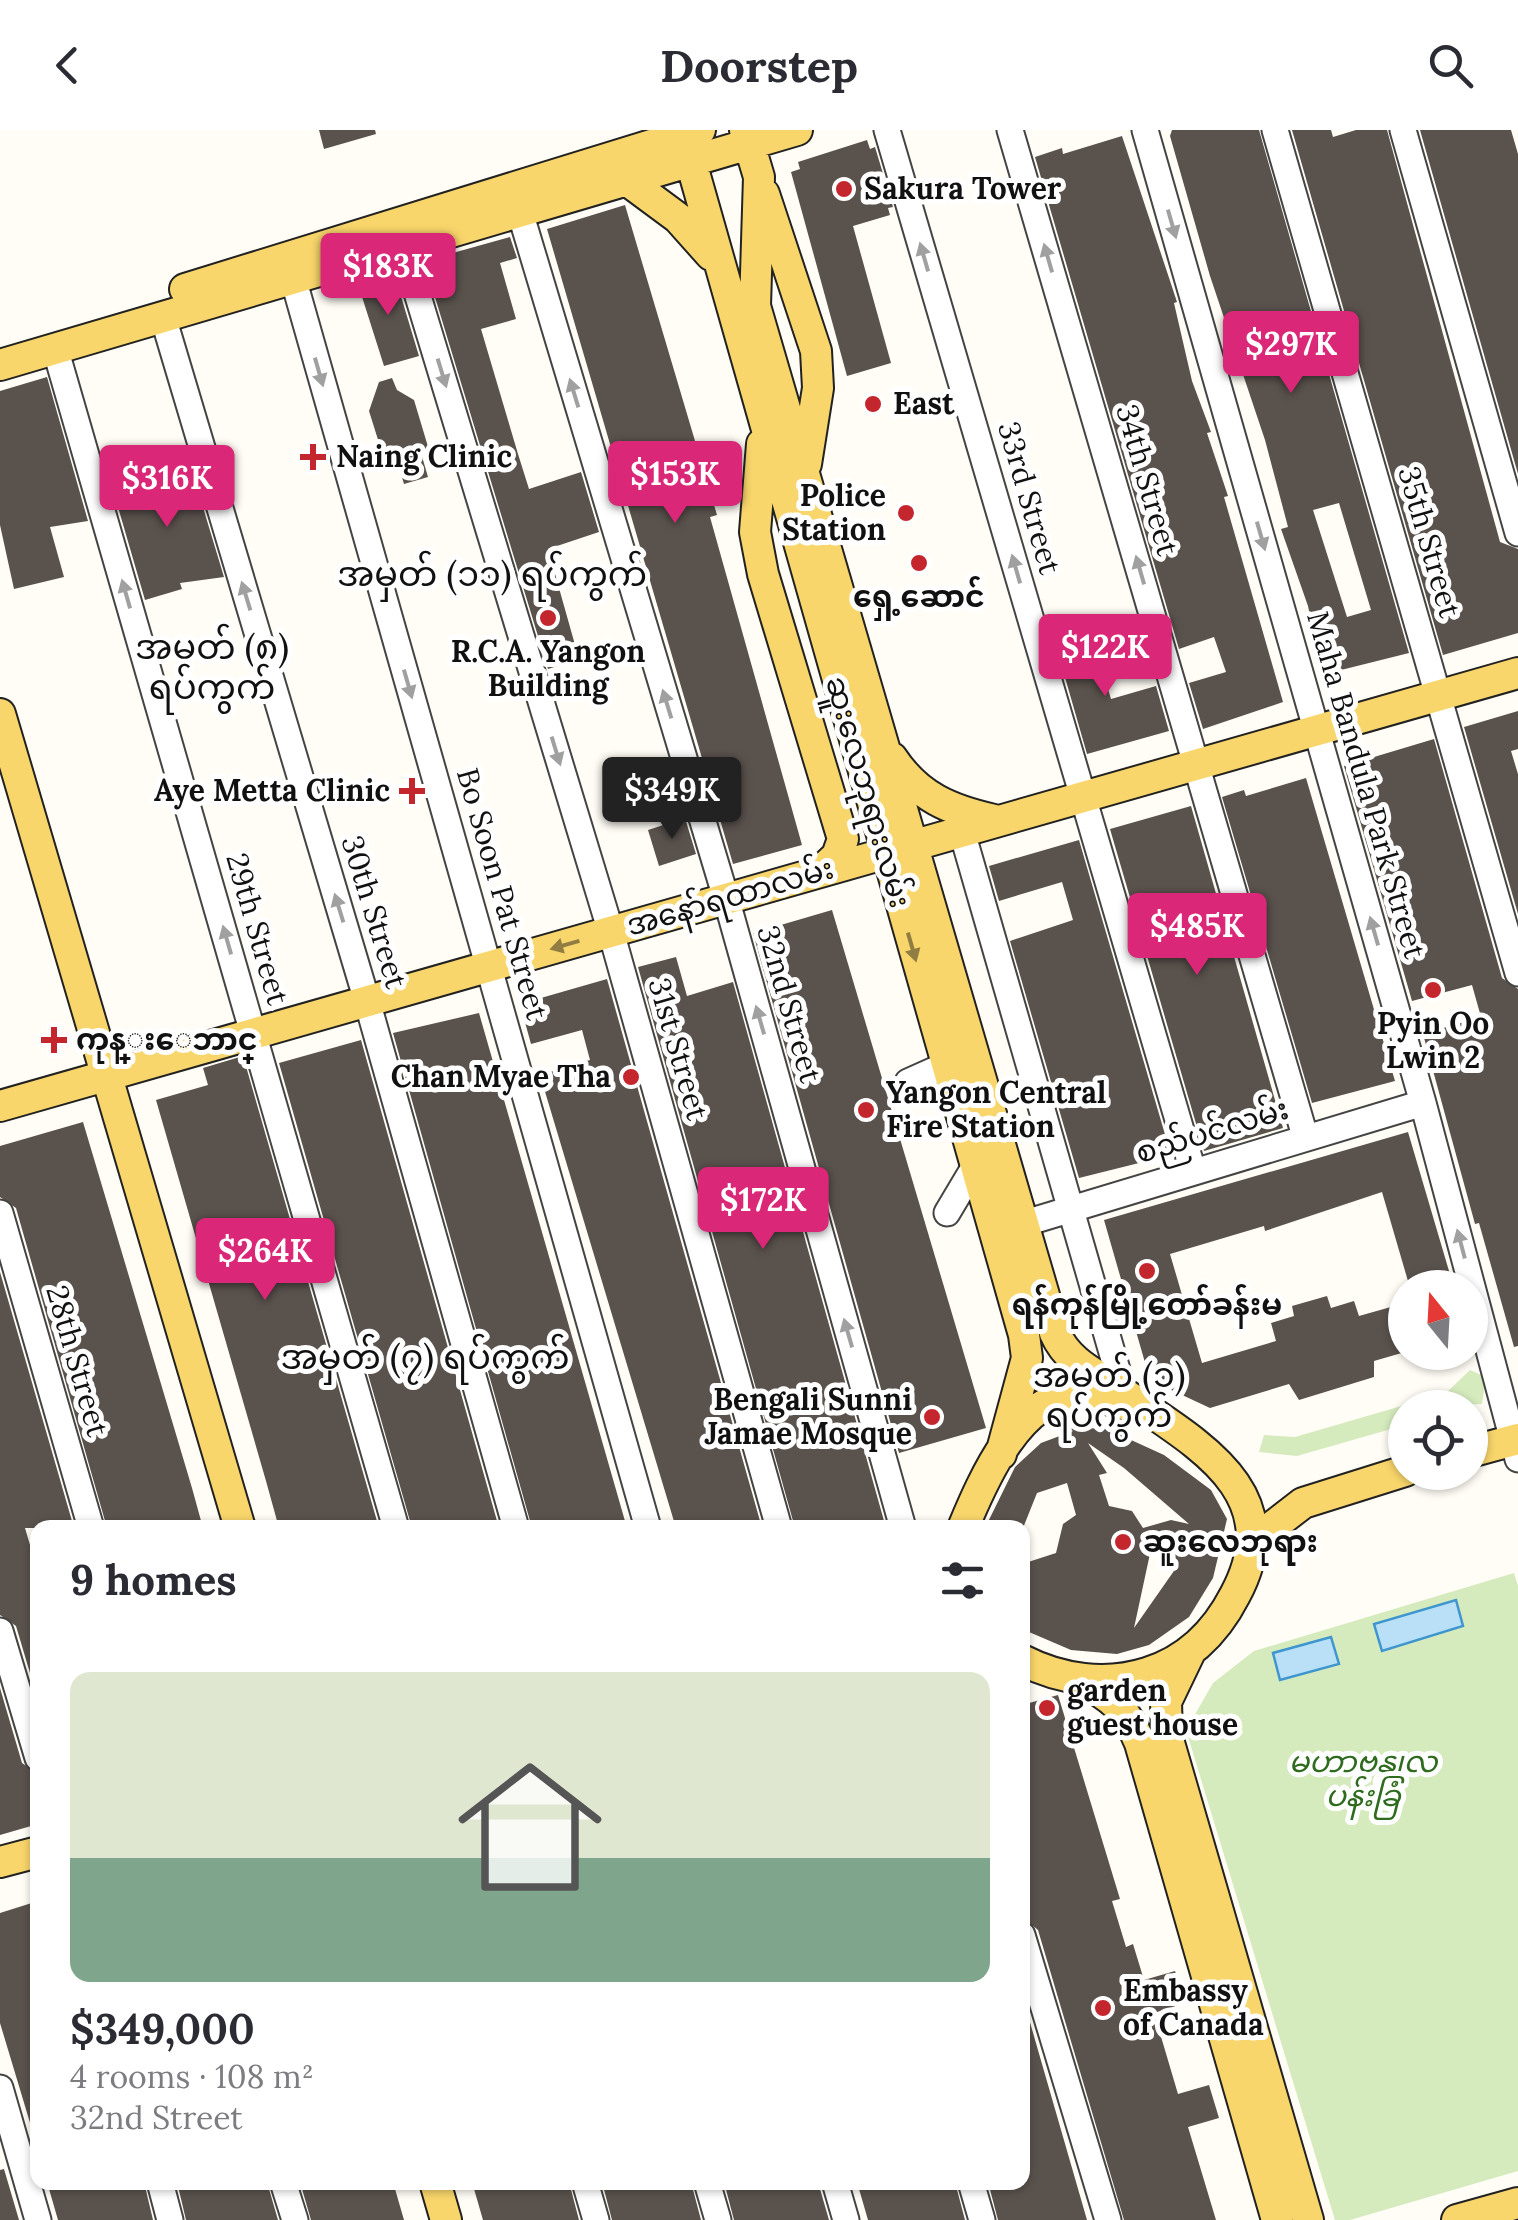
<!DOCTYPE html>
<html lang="en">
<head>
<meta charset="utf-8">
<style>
	:root { --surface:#fff; --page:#f2f2f3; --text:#2b2b33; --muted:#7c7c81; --accent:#db2777 }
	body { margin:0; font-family:Lora,"Noto Sans Myanmar",serif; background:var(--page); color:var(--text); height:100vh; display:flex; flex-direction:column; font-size:38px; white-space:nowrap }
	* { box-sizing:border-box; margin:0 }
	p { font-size:32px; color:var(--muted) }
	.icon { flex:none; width:55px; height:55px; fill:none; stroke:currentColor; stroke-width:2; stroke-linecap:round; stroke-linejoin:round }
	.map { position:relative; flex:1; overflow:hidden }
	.details { position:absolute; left:30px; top:1390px; width:1000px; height:670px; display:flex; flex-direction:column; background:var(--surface); border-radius:20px; box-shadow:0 2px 8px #0004 }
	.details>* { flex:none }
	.needle { width:65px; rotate:342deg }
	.fabs { position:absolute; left:1388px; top:1140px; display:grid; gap:20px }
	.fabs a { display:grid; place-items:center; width:100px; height:100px; border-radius:50%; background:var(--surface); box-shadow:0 2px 8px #0004; font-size:50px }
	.price { position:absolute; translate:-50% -85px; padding:0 22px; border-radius:10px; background:var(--accent); color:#fff; font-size:32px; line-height:65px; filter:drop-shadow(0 2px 5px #0008) }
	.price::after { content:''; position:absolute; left:50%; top:60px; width:30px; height:22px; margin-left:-15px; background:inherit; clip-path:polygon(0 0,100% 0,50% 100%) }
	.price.on { background:#222; color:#fff }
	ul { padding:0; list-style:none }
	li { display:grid; align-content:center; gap:20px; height:530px; padding:0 40px }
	li span { display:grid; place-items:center; height:310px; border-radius:20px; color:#555 }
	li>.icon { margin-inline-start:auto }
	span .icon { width:180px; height:180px; fill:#fffc; stroke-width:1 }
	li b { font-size:42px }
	h2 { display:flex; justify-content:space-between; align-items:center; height:120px; padding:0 40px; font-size:42px }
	header { display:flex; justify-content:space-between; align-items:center; height:130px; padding:0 40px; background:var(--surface); font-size:45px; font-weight:700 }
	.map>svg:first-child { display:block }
</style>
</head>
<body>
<header><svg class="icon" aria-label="back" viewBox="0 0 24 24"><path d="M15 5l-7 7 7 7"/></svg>Doorstep<svg class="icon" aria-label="search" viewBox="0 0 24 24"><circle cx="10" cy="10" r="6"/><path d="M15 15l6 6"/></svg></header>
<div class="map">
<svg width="1518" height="2090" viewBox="0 0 1518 2090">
	<rect width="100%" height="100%" fill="#fffdf5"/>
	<!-- green -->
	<path fill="#d5ebbd" d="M1470,1240L1486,1247L1482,1274L1405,1278V1295L1297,1326L1259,1322L1264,1305L1295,1307L1446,1263Z
		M1514,1443L1518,1456V2041L1350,2090H1335L1186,1600L1213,1553L1254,1521Z"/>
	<!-- water -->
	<path fill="#b9e0f7" stroke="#3f96cf" stroke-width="2.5" d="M1456,1470L1463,1496L1382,1521L1374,1494Z
		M1331,1507L1339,1534L1280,1550L1273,1523Z"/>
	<!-- building -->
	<path fill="#5a524d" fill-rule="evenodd" d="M319,0H375L376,4L324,19Z
		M1172,0H1259L1409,523L1321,545L1312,518L1316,516L1308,476L1281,399L1288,397L1265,310L1210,146L1170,6ZM1339,373L1371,480L1347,487L1313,380Z
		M1292,0H1331L1333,7L1356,0H1387L1500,412L1518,419V503L1443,525Z
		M1420,0H1511L1518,24V344Z
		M1122,6L1177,172L1174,173L1192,251L1211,302L1207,303L1228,366L1224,367L1283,572L1203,599L1189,553L1226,542L1214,507L1179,519L1035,27L1062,18L1063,24Z
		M867,10L870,19L875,17L893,77L888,78L890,85L853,96L891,233L847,246L791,42L800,39L798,32Z
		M625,75L717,385L710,387L802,715L733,734L547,99Z
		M510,107L517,128L500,133L516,189L481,199L518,324L529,359L581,342L599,402L548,419L579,529L548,539L424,131Z
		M393,140L419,226L384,236L357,151Z
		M47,247L88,391L50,397L64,447L14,459L0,395V261Z
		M392,248L397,260L414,270L429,320L421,323L428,347L404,354L396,328L385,332L369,281L379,252Z
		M189,331L224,447L180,453L182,459L145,470L111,353Z
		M1090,498L1111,569L1156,556L1169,601L1087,624L1054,509Z
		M1518,581V619L1511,621L1518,644V784L1464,597Z
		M1434,609L1502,848L1518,859V1216L1514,1217L1479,1093L1475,1094L1423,904L1481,887L1472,855L1412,871L1344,636Z
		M1306,648L1395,951L1312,973L1222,667L1244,660L1246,666Z
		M1191,676L1283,998L1204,1021L1110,699Z
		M685,688L696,724L659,736L648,700Z
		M1079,710L1171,1025L1079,1048L1010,811L1073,790L1062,752L999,771L989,736Z
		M832,780L986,1298L899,1323L753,803Z
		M676,827L687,866L733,852L886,1398H795L638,837Z
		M607,849L628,924L762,1398H676L540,945L590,930L582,900L531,914L520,874Z
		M479,883L500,956L627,1398H532L393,903Z
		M361,910L499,1398H412L279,933Z
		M243,926L379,1398H279L266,1351L156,970L208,955L203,938Z
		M83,992L192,1358L203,1398H107L16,1078L0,1067V1016Z
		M1408,1002L1454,1158H1410L1382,1062L1265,1101L1264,1096L1170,1124L1202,1233L1276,1211L1271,1193L1294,1186L1292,1176L1327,1166L1331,1178L1354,1171L1359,1186L1405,1173V1222L1374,1231V1247L1299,1270L1289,1254L1210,1278L1150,1250L1104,1090Z
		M0,1142L74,1398H25L38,1442V1570L16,1496L0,1485Z
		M1067,1297L1107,1299L1164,1325L1211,1360L1227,1389L1213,1448L1189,1487L1149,1515L1117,1524L1071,1520L1022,1499V1434L1056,1423L1063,1394L1076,1385L1067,1353L1037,1363L1023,1398H985L1015,1337L1041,1313L1073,1301ZM1088,1313L1124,1338L1189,1394L1171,1390L1143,1398L1132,1381L1109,1376L1099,1345L1107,1343ZM1175,1412L1176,1438L1134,1498L1151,1419Z
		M0,1558L22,1633L38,1644V1694L0,1705Z
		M1058,1565L1120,1769L1112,1771L1126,1817L1133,1814L1144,1850L1175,1841L1185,1873L1154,1883L1178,1964L1209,1955L1219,1988L1188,1997L1216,2090H1124L1038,1800L1026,1790L1022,1776V1575Z
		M38,1771V2006H34L0,1893V1783Z
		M1022,1882H1027L1087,2090H998L988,2052H1022Z
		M4,2039L19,2090H0V2040Z
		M47,2052H144L153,2090H58Z
		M177,2052H267L278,2090H186Z
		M300,2052H393L404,2090H311Z
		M472,2052H569L579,2090H483Z
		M602,2052H691L701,2090H612Z
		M724,2052H818L829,2090H734Z
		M857,2052H955L965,2090H868Z"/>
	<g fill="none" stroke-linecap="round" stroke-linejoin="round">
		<defs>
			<path id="minor" d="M887,0L1193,1041
				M1010,0L1305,1006
				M1145,0L1423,973L1518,1329
				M1275,0L1518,843
				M1403,0L1518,403
				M520,82L726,768L903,1398
				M397,97L611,802L779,1398
				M293,148L648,1398
				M163,187L367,871L516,1398
				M55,218L396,1398
				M962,702L1124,1264
				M908,952L946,935
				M0,1083L91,1398
				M947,1083L975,1036
				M1022,1094L1423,973
				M0,1501L38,1628
				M1022,1805L1108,2090
				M0,1958L38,2090
				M160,2052L170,2090
				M283,2052L295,2090
				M585,2052L596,2090
				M707,2052L718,2090
				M835,2052L846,2090
				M971,2052L982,2090"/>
			<path id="major" d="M682,0L1024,1205L1027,1228L1001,1324
				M745,0L759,47L755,176L1055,1203C1068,1233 1096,1244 1122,1262C1195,1313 1291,1361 1235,1465C1216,1502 1189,1530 1147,1543C1106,1556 1061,1550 1022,1530
				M628,51L678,88L711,125
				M764,64L816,221L818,258L806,334
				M185,159L700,0
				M0,235L797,0
				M762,314L755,402L763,444L843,709L837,726L821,741
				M0,584L240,1398
				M892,628C918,667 950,680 994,690
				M0,976L1518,543
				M1470,1322L1518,1309
				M963,1398C983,1350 1020,1263 1081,1264C1096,1264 1112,1271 1127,1275
				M1255,1410L1303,1373L1405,1341
				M1190,1522L1166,1572L1167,1606L1308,2090
				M1081,1551C1113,1567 1126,1579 1140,1613L1277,2090
				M0,1732L38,1722
				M435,2052L446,2090
				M1457,2090L1518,2073"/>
		</defs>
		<!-- minor casing -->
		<use href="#minor" stroke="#444" stroke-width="29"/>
		<!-- major casing -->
		<use href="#major" stroke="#222" stroke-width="34"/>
		<!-- minor -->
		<use href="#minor" stroke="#fff" stroke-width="25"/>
		<!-- major -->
		<use href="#major" stroke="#f9d66b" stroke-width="30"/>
	</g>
	<!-- one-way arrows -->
	<defs><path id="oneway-solid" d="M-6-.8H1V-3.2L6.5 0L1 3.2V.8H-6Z" transform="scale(2.5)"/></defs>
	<g fill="#a0a0a0">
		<use href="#oneway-solid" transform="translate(1172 94) rotate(74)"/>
		<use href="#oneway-solid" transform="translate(924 127) rotate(-106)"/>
		<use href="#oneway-solid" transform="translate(1048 128) rotate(-106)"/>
		<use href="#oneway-solid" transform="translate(319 242) rotate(74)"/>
		<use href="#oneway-solid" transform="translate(442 243) rotate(73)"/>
		<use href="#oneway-solid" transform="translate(574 263) rotate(-107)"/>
		<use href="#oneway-solid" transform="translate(1261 406) rotate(74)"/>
		<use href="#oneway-solid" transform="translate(1016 439) rotate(-106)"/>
		<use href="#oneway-solid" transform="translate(1140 440) rotate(-106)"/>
		<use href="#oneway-solid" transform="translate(126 464) rotate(-106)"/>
		<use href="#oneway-solid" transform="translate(246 466) rotate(-107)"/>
		<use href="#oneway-solid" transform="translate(408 554) rotate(74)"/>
		<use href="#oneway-solid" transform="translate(667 574) rotate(-107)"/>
		<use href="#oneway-solid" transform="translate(556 621) rotate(73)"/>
		<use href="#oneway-solid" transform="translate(339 778) rotate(-107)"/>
		<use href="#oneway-solid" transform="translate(1374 801) rotate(-106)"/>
		<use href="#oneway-solid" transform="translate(227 810) rotate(-106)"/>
		<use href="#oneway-solid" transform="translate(760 890) rotate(-106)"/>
		<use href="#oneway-solid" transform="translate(1461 1114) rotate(-105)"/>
		<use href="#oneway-solid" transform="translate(848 1203) rotate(-106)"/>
	</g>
	<g fill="#917d42">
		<use href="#oneway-solid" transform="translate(565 815) rotate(164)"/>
		<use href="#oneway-solid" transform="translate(912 817) rotate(74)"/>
	</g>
	<!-- markers -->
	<g fill="#c4262e" stroke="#fff" stroke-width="4">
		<circle cx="844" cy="59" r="10"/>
		<circle cx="873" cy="274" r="10"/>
		<path d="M308 312h10v10h10v10h-10v10h-10v-10h-10v-10h10z"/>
		<circle cx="906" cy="383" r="10"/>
		<circle cx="919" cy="433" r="10"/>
		<circle cx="548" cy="488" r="10"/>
		<path d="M407 646h10v10h10v10h-10v10h-10v-10h-10v-10h10z"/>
		<circle cx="1433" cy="860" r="10"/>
		<path d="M49 895h10v10h10v10h-10v10h-10v-10h-10v-10h10z"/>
		<circle cx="631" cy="947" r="10"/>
		<circle cx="866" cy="980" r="10"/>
		<circle cx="1147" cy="1141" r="10"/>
		<circle cx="932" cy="1287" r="10"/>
		<circle cx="1123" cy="1412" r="10"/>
		<circle cx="1047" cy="1578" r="10"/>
		<circle cx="1103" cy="1878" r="10"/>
	</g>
	<g text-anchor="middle" stroke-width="10" stroke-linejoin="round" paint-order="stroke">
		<!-- poi labels -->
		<g font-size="30" font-weight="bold" fill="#111" stroke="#fff" text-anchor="start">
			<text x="864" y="69">Sakura Tower</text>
			<text x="893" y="284">East</text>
			<text x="336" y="337">Naing Clinic</text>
			<text x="886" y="376" text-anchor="end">Police<tspan x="886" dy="34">Station</tspan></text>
			<text x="919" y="477" text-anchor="middle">ရှေ့ဆောင်</text>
			<text x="548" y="532" text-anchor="middle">R.C.A. Yangon<tspan x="548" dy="34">Building</tspan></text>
			<text x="390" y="671" text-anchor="end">Aye Metta Clinic</text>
			<text x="1433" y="904" text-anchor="middle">Pyin Oo<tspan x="1433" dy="34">Lwin 2</tspan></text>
			<text x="76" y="920">ကုန္းေဘာင္</text>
			<text x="611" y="957" text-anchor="end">Chan Myae Tha</text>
			<text x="886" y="973">Yangon Central<tspan x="886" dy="34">Fire Station</tspan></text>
			<text x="1147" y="1185" text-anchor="middle">ရန်ကုန်မြို့တော်ခန်းမ</text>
			<text x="912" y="1280" text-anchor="end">Bengali Sunni<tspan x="912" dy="34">Jamae Mosque</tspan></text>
			<text x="1143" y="1422">ဆူးလေဘုရား</text>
			<text x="1067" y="1571">garden<tspan x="1067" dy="34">guest house</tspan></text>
			<text x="1123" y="1871">Embassy<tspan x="1123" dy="34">of Canada</tspan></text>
		</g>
		<!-- street labels -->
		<g font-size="30" fill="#111" stroke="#fff">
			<text transform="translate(1147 350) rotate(74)" y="10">34th Street</text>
			<text transform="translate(1029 368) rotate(74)" y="10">33rd Street</text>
			<text transform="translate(1429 412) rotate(74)" y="10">35th Street</text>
			<text transform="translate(1366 655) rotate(74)" y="10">Maha Bandula Park Street</text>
			<text transform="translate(868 662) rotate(74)" y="10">ဆူးလေဘုရားလမ်း</text>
			<text transform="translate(502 764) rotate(74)" y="10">Bo Soon Pat Street</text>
			<text transform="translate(730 767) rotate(-16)" y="10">အနော်ရထာလမ်း</text>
			<text transform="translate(374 782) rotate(73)" y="10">30th Street</text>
			<text transform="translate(257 799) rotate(74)" y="10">29th Street</text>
			<text transform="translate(789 874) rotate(74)" y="10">32nd Street</text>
			<text transform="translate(678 919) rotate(74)" y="10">31st Street</text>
			<text transform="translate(1212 1001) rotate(-17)" y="10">စည်ပင်လမ်း</text>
			<text transform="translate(77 1231) rotate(74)" y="10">28th Street</text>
		</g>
		<!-- park labels -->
		<g font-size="30" font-style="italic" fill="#2f6b1f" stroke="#fff">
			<text x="1363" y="1642">မဟာဗန္ဓုလ<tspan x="1363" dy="34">ပန်းခြံ</tspan></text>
		</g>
		<!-- quarter labels -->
		<g font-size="35" fill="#111" stroke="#fff">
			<text x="492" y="456">အမှတ် (၁၁) ရပ်ကွက်</text>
			<text x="212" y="529">အမှတ် (၈)<tspan x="212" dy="40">ရပ်ကွက်</tspan></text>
			<text x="425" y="1239">အမှတ် (၇) ရပ်ကွက်</text>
			<text x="1109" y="1257">အမှတ် (၁)<tspan x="1109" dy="40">ရပ်ကွက်</tspan></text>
		</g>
	</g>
</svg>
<div class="fabs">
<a><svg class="needle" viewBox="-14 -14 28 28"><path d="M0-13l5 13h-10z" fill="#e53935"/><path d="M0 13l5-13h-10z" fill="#7c7c81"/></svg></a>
<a><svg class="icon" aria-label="locate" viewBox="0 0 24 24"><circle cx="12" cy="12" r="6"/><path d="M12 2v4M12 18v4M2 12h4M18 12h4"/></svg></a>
</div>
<b class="price" style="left:388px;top:188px">$183K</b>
<b class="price" style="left:1291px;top:266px">$297K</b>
<b class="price" style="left:675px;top:396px">$153K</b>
<b class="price" style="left:167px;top:400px">$316K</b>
<b class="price" style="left:1105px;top:569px">$122K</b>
<b class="price on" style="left:672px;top:712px">$349K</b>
<b class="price" style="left:1197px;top:848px">$485K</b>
<b class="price" style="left:763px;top:1122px">$172K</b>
<b class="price" style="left:265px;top:1173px">$264K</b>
<section class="details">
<h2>9 homes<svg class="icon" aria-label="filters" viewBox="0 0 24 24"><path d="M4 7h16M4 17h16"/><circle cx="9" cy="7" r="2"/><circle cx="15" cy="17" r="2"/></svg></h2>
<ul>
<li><span style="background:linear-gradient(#dfe7d0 60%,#7fa58c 0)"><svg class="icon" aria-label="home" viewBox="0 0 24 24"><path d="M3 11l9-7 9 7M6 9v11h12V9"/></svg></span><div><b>$349,000</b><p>4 rooms · 108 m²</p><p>32nd Street</p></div></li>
</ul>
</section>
</div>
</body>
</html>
